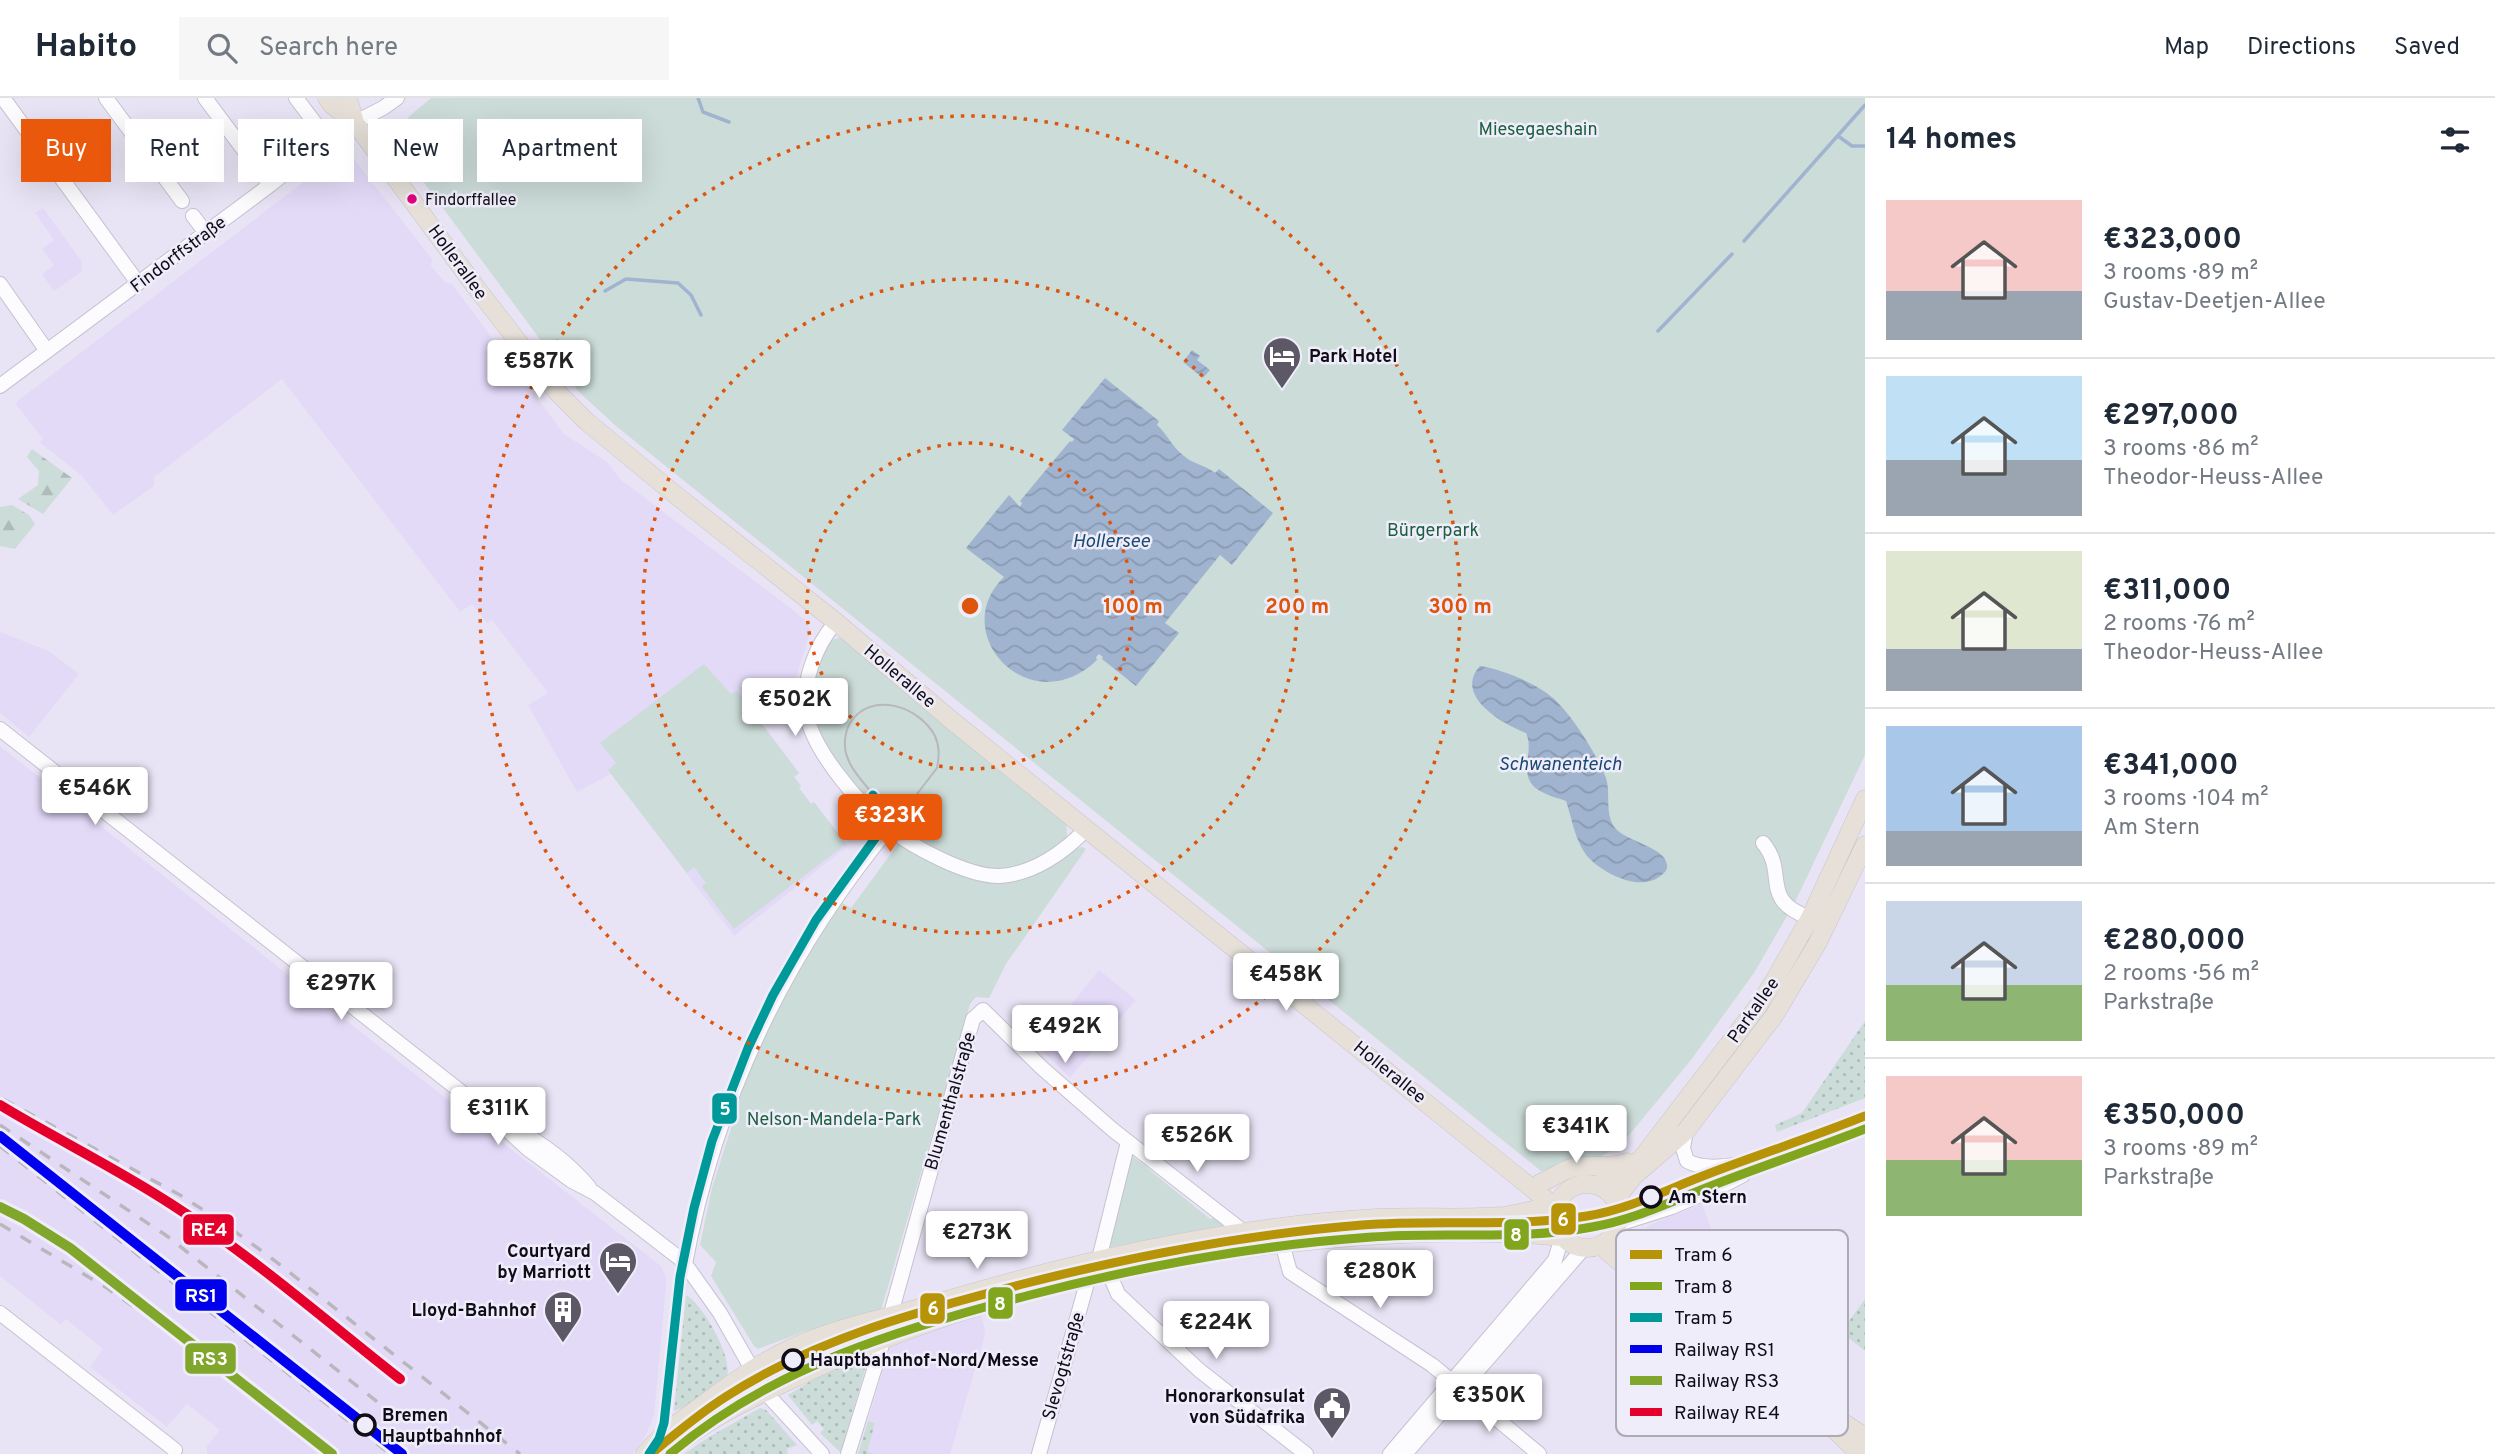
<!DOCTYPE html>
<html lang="en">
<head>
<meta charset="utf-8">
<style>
	:root { --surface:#fff; --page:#f6f6f7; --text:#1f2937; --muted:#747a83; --line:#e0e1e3; --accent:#ea580c }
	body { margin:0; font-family:Overpass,sans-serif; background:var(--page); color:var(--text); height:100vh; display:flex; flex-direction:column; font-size:26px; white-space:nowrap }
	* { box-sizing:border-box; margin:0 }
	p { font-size:23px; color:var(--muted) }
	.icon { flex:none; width:38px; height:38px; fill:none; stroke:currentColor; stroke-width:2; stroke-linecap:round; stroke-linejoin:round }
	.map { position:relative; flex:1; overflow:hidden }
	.side { display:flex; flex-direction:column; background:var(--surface); width:630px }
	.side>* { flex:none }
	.guide { position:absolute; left:21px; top:21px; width:665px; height:63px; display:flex; gap:14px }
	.price { position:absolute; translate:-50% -60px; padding:0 16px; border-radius:7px; background:#fff; color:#222; font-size:23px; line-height:46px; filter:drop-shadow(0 2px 4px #0008) }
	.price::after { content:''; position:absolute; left:50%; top:42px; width:21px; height:16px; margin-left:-10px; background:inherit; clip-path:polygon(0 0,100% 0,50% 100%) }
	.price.active { background:var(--accent); color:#fff }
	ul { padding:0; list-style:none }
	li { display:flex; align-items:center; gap:21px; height:175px; padding:0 21px }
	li+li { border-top:2px solid var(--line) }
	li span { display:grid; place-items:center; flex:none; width:196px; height:140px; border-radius:0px; color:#555 }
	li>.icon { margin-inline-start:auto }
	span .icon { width:84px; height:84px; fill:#fffc; stroke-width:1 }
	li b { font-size:30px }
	h2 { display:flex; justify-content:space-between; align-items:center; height:84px; padding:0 21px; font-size:30px }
	.chip { padding:0 24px; border-radius:0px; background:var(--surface); box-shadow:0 7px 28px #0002; font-size:24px; line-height:63px }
	.chip.active { background:var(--accent); color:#fff }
	header { display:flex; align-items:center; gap:42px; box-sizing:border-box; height:98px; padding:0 35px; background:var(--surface); border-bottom:2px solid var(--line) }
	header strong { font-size:33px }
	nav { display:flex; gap:38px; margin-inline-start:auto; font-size:24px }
	.search { width:490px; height:63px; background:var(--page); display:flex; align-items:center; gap:18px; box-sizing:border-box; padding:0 24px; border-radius:0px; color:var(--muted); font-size:26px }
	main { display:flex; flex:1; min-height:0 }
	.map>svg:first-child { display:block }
</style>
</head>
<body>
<header>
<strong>Habito</strong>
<div class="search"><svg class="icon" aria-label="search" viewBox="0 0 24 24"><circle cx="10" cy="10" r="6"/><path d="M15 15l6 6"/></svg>Search here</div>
<nav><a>Map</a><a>Directions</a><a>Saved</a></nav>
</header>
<main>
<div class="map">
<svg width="1865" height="1356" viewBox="0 0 1865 1356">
	<defs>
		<pattern id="grass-dots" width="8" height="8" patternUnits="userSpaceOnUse" patternTransform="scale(1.75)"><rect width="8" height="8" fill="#ccdcd8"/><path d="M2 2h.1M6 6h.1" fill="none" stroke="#aebcb9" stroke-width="1.8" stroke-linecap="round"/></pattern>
		<pattern id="forest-firs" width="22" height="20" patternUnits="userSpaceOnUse" patternTransform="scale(1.75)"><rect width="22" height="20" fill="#ccdcd8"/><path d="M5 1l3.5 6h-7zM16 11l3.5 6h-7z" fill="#aebcb9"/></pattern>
		<pattern id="water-waves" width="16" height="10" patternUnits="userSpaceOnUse" patternTransform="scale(1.75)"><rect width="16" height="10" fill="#a0b4cf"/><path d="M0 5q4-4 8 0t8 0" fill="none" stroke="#899ab1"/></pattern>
	</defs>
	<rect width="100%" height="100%" fill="#e9e4f5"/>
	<!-- built -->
	<path fill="#e3daf8" d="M354,61L432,161L431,168L445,184L452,186L564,336L607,364L620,381L789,509L805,522L811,532L794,586L795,616L765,614L772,625L762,626L799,675L794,679L801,688L799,690L811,706L814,704L848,748L734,838L611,676L577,694L528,607L548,595L492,522L487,525L472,506L460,514L282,281L154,379V388L113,417L81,377L39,344L43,341L15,305L323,69L331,79Z
		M43,110L82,164L81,174L54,193L42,176L54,167L42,151L54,142L35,115Z
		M0,534L49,553L79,576L29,639L0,615Z
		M0,648L311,895L661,1168L666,1179V1189L654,1317L645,1339L633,1356H207V1348L220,1332L187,1306L167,1329L90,1269L103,1251L66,1221L61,1227L0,1178Z
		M1099,872L1136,902L1070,980L1038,948Z
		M1702,1106L1710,1127L1711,1143L1683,1181L1645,1151L1641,1143L1643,1133L1649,1127Z
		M981,1217L985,1231L984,1241L950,1356H858L891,1245Z"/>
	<!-- grass -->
	<path fill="url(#grass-dots)" d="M1865,923V1000L1777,1034L1775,1027L1802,1015Z
		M686,1197C703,1206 733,1260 727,1278L691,1306L674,1313Z
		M1865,1201V1253L1841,1234Z
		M870,1254L841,1355L820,1335L824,1331L817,1323L812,1327L788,1297L824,1275Z
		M760,1310L766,1312L797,1347L787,1351L788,1356H684L709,1339Z
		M868,1323L875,1325L867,1354L873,1356H858Z"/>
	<!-- forest -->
	<path fill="url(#forest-firs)" d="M32,351L72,380L43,416L18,401L38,387L39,373L27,359Z
		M12,407L29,417L35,426L15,451L0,448V409Z"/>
	<!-- park -->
	<path fill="#ccdcd8" d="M431,0H1865V657L1795,804L1754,875L1691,962L1620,1048L1600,1059H1591L1550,1072L1541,1073L616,328L579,294L397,48C392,27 417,13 431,0Z
		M839,540L847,543L1066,722L1067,740C1049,756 1022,775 996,773C987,773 978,769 970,766C962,764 952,762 944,758C894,735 831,676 813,622C804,595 817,564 832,542Z
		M704,566L731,596L737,593L799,675L794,679L801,688L799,690L811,706L814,704L846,746L734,831L702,789L706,785L694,769L687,775L608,672L616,665L600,645Z
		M901,742L994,782H1019L1044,772L1078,750L1082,749L1086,751L1006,866L989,900L976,899L970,906L881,1212L803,1234L758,1251L754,1248L711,1178L716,1164L700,1147L712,1090L736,1015L732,1012L746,977L791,882L839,803L851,810Z
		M1131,1057L1210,1121L1215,1119L1225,1127L1106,1150Z"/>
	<!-- water -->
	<path fill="url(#water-waves)" d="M1192,252L1200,258L1197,262L1210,272L1203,280L1183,264Z
		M1105,280L1159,323L1157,327C1168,337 1172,349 1184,358C1193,366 1205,367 1215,375L1219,371L1273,415L1232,467L1220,457L1165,525L1179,535L1136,588L1102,561L1103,559L1099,556L1096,559L1097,562C1030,626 946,535 1004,479L966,450L1009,397L1020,409L1022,405L1020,403L1070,343L1072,344L1074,341L1062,332Z
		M1480,568C1501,571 1536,585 1553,600C1572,617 1596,655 1606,680C1611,695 1604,718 1616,731C1628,744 1665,749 1667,767C1668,773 1663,776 1659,779C1638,794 1601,774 1587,758C1575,743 1572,721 1566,703C1559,700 1551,699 1544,695C1513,681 1536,655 1526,635C1503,626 1453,598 1480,568Z"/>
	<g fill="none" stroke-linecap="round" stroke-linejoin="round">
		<!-- stream -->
		<path stroke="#a0b4cf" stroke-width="3.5" d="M698,0L703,14L729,24
			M1838,38L1852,48H1865
			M1744,143L1865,7
			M605,193L626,181L678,185L691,197L701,217
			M1658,233L1732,156"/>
		<defs>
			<path id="minor" d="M3,0L138,185
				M106,0L182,103
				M205,0L246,55
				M296,0L327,41
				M257,70L270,87
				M193,118L206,135
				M0,186L47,253
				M0,288L270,87L336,34L383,10L397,0
				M836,524C815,548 801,585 807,618C814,654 860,707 888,730C913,749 968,779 1000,778C1033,776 1065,754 1087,730
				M0,631L493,1019L528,1051L572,1083L595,1095L683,1163L720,1215L765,1294L822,1356
				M1763,745C1789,776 1758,801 1810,820
				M512,1029C540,1044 569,1065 589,1089
				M1686,1033L1683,1050L1687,1063C1728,1085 1824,1037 1865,1020
				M1618,1126L1672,1109L1724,1087L1743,1077L1750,1065
				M1282,1145L1290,1174L1432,1267L1539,1356
				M1099,1161L1128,1044
				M685,1166C715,1004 784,857 889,730
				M1109,1175L1118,1196L1199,1272L1306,1356
				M0,1215L175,1352
				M890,1219L973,921L983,912L1042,970L1113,1032L1244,1134
				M848,1356L884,1240
				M1039,1356L1087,1185L1085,1180
				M1390,1356L1545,1174L1555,1162L1562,1139
				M1405,1356L1584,1150"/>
			<path id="major" d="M327,0L332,7L355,25L475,188L557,294L586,323L672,394L836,524L950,621L1555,1109
				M348,0L355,25
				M1540,1085C1553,1081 1562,1071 1576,1069C1594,1066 1610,1071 1627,1064
				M1555 1118a32 32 0 1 1 64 0a32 32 0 1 1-64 0Z
				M1596,1087L1627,1072L1641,1061L1758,908L1774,883L1810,820L1865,701
				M1615,1102L1634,1078L1686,1033L1774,918L1817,846L1865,747
				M1613,1137L1621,1148L1665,1192L1792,1290L1865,1339
				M1600,1147L1617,1162L1641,1176
				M1817,1315L1860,1356
				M645,1356C662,1335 683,1321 705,1305C733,1284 762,1263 794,1249C835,1230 878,1222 920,1210C1069,1165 1221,1129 1377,1120C1419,1118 1461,1121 1504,1118C1521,1116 1537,1109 1555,1109
				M667,1356C699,1324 758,1297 799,1278C961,1201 1140,1159 1319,1142C1400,1134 1481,1131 1562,1139"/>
		</defs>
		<!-- minor casing -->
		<use href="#minor" stroke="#c6c1cf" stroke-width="16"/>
		<!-- major casing -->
		<use href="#major" stroke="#c7c5cd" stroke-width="19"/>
		<!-- minor -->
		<use href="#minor" stroke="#fcfbfe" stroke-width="14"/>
		<!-- major -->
		<use href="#major" stroke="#e6e0d9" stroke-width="18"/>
		<!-- tram -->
		<path stroke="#b9b7bb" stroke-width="2" d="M861,769L937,670C939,659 940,649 935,638C919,608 871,592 850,625C844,636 843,650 848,661C853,675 865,685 873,697"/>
		<!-- rail -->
		<path stroke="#b9b7bb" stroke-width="3.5" stroke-dasharray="12 12" stroke-linecap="butt" d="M3,1001L180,1097L219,1122L270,1159L520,1356
			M0,1027L167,1138L380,1306
			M0,1048L390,1356
			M0,1126L107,1190L138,1212"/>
		<defs>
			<path id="rail-1" d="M0,1038L402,1356"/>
			<path id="rail-2" d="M0,1109L24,1121L70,1150L332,1356"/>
			<path id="rail-3" d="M0,1007C56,1041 116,1070 171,1106C252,1158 325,1222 400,1281"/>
		</defs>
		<!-- rail-1 casing -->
		<use href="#rail-1" stroke="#f0edfa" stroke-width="16"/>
		<!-- rail-2 casing -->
		<use href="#rail-2" stroke="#f0edfa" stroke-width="16"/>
		<!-- rail-3 casing -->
		<use href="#rail-3" stroke="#f0edfa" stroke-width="16"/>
		<!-- rail-1 -->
		<use href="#rail-1" stroke="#00e" stroke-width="10"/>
		<!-- rail-2 -->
		<use href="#rail-2" stroke="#80a62c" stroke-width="10"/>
		<!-- rail-3 -->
		<use href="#rail-3" stroke="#e4002b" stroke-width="10"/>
		<defs>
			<path id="tram-1" d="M651,1356C676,1335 700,1315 727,1298C817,1240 925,1211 1027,1185C1138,1157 1249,1136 1362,1127C1437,1121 1513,1130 1587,1118C1630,1111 1668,1091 1708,1076C1760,1056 1813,1039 1865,1018"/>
			<path id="tram-2" d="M670,1356C772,1269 902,1230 1030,1197C1142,1168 1256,1147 1372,1139C1445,1133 1520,1143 1592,1129C1634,1122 1672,1103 1711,1088C1762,1068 1814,1051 1865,1031"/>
			<path id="tram-3" d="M649,1356L659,1341L664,1325L680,1179L694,1110L712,1043L748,950L773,897L816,822L876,739L880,715L873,697"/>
		</defs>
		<!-- tram-1 casing -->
		<use href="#tram-1" stroke="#f0edfa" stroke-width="14"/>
		<!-- tram-2 casing -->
		<use href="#tram-2" stroke="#f0edfa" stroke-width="14"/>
		<!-- tram-3 casing -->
		<use href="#tram-3" stroke="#f0edfa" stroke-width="14"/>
		<!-- tram-1 -->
		<use href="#tram-1" stroke="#b79307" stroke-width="9"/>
		<!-- tram-2 -->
		<use href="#tram-2" stroke="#81a61e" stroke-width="9"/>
		<!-- tram-3 -->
		<use href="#tram-3" stroke="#099" stroke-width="9"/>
	</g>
	<!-- distance rings -->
	<g fill="none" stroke="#dd550d" stroke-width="3.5" stroke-dasharray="3.5 7">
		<circle cx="970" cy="508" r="163"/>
		<circle cx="970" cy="508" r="327"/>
		<circle cx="970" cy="508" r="490"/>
	</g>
	<!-- icons -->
	<defs>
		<symbol id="hotel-pin" viewBox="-11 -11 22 30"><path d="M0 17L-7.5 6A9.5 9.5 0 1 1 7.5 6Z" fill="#5c5865" stroke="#f0edfa"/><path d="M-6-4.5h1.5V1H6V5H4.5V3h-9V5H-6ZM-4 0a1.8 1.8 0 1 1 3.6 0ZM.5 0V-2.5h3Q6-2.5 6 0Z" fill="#fff"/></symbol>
		<symbol id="building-pin" viewBox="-11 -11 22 30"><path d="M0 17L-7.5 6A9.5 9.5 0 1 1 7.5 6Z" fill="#5c5865" stroke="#f0edfa"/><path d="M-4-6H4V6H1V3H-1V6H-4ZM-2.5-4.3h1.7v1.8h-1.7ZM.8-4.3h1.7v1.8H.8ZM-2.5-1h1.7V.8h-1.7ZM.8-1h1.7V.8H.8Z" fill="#fff"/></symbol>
		<symbol id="civic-pin" viewBox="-11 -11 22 30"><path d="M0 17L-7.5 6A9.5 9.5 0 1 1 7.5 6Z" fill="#5c5865" stroke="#f0edfa"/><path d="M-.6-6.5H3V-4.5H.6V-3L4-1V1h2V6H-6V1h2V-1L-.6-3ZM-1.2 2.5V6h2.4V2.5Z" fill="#fff"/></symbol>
	</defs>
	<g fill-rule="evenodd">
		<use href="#hotel-pin" x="1260" y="236" width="44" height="60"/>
		<use href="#hotel-pin" x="596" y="1141" width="44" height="60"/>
		<use href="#building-pin" x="541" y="1190" width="44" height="60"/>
		<use href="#civic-pin" x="1310" y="1286" width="44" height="60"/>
	</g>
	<!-- markers -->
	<circle fill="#e5007d" stroke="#f0edfa" stroke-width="2.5" cx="412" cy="101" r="6"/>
	<g fill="#f0edfa" stroke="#100d18" stroke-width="3.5">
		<circle cx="1651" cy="1099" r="10"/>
		<circle cx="793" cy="1262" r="10"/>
		<circle cx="365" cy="1327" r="10"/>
	</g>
	<g text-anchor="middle" stroke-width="5" stroke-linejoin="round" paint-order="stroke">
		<!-- bus labels -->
		<g font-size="16" fill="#100d18" stroke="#f0edfa" text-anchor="start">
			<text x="425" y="107">Findorffallee</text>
		</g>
		<!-- park labels -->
		<g font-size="18" fill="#1b603f" stroke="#f0edfa">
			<text x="1538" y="37">Miesegaeshain</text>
			<text x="1433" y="438">Bürgerpark</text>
			<text x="834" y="1027">Nelson-Mandela-Park</text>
		</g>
		<!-- street labels -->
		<g font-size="18" fill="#100d18" stroke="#f0edfa">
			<text transform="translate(178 156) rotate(-37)" y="6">Findorffstraße</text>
			<text transform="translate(458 164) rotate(54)" y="6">Hollerallee</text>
			<text transform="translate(900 578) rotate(40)" y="6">Hollerallee</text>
			<text transform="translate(1753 912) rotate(-55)" y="6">Parkallee</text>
			<text transform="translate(1390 974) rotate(39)" y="6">Hollerallee</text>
			<text transform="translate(950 1003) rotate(-74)" y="6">Blumenthalstraße</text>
			<text transform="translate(1063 1268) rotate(-74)" y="6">Slevogtstraße</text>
		</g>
		<!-- poi labels -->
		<g font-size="18" font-weight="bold" fill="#100d18" stroke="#f0edfa" text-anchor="end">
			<text x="1309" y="264" text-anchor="start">Park Hotel</text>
			<text x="591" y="1159">Courtyard<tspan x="591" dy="21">by Marriott</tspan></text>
			<text x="536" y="1218">Lloyd-Bahnhof</text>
			<text x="1305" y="1304">Honorarkonsulat<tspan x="1305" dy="21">von Südafrika</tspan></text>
		</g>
		<!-- stop labels -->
		<g font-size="18" font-weight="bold" fill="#100d18" stroke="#f0edfa" text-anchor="start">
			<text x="1668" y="1105">Am Stern</text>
			<text x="810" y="1268">Hauptbahnhof-Nord/Messe</text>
			<text x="382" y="1323">Bremen<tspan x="382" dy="21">Hauptbahnhof</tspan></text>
		</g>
		<!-- water labels -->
		<g font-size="19" font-style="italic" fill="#184973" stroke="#f0edfa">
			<text x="1111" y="449">Hollersee</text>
			<text x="1560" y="672">Schwanenteich</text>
		</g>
	</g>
	<!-- legend -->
	<rect x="1616" y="1132" width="232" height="206" rx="10" fill="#f0edfa" stroke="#adaab6" stroke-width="2"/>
	<rect x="1630" y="1152" width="32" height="9" fill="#b79307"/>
	<rect x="1630" y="1184" width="32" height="8" fill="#81a61e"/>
	<rect x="1630" y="1215" width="32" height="9" fill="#099"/>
	<rect x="1630" y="1247" width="32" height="8" fill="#00e"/>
	<rect x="1630" y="1278" width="32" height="9" fill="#80a62c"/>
	<rect x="1630" y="1310" width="32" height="8" fill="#e4002b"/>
	<g font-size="19" fill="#100d18">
		<text x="1674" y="1163">Tram 6</text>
		<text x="1674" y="1195">Tram 8</text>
		<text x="1674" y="1226">Tram 5</text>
		<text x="1674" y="1258">Railway RS1</text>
		<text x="1674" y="1289">Railway RS3</text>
		<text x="1674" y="1321">Railway RE4</text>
	</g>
	<circle cx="970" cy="508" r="10" fill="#dd550d" stroke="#f0edfa" stroke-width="3.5"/>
	<g font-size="21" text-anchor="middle" font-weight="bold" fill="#dd550d" stroke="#f0edfa" stroke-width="5" stroke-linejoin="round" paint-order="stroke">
		<text x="1133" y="515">100 m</text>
		<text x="1297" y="515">200 m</text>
		<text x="1460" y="515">300 m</text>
	</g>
	<g stroke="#f0edfa" stroke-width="2.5">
		<rect x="711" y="994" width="27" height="33" rx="7" fill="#099"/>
		<rect x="1550" y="1104" width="27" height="34" rx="7" fill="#b79307"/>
		<rect x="182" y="1115" width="53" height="33" rx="7" fill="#e4002b"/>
		<rect x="1503" y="1120" width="27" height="33" rx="7" fill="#81a61e"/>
		<rect x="174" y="1180" width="54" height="34" rx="7" fill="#00e"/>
		<rect x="987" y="1188" width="27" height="34" rx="7" fill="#81a61e"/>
		<rect x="919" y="1194" width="27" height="33" rx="7" fill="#b79307"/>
		<rect x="184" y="1244" width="53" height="33" rx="7" fill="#80a62c"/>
	</g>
	<g font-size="19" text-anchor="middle" font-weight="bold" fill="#fff">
		<text x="725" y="1017">5</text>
		<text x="1563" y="1128">6</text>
		<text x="209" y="1138">RE4</text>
		<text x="1516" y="1143">8</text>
		<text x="201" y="1204">RS1</text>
		<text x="1000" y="1212">8</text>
		<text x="933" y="1217">6</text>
		<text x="210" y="1267">RS3</text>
	</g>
</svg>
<b class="price" style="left:539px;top:302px">€587K</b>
<b class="price" style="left:795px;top:640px">€502K</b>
<b class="price" style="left:95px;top:729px">€546K</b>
<b class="price active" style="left:890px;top:756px">€323K</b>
<b class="price" style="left:1286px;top:915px">€458K</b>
<b class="price" style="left:341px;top:924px">€297K</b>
<b class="price" style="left:1065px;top:967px">€492K</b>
<b class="price" style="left:498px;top:1049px">€311K</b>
<b class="price" style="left:1576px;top:1067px">€341K</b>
<b class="price" style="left:1197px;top:1076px">€526K</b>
<b class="price" style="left:977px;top:1173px">€273K</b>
<b class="price" style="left:1380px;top:1212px">€280K</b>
<b class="price" style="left:1216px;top:1263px">€224K</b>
<b class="price" style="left:1489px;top:1336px">€350K</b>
<div class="guide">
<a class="chip active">Buy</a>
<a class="chip">Rent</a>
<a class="chip">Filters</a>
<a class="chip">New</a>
<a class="chip">Apartment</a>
</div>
</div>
<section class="side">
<h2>14 homes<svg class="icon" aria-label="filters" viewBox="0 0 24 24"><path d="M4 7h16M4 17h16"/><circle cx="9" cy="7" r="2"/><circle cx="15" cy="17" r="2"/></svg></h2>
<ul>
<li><span style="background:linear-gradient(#f6c9c9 65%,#9aa5b1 0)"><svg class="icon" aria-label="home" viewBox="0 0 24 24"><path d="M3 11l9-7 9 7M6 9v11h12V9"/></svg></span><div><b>€323,000</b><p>3 rooms · 89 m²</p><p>Gustav-Deetjen-Allee</p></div></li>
<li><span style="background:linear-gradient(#bfe0f5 60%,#9aa5b1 0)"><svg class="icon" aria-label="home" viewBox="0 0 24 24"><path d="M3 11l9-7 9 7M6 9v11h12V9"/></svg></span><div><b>€297,000</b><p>3 rooms · 86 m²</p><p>Theodor-Heuss-Allee</p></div></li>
<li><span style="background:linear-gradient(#dfe7d0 70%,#9aa5b1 0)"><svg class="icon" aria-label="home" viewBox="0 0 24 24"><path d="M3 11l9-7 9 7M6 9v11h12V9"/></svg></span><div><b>€311,000</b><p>2 rooms · 76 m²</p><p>Theodor-Heuss-Allee</p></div></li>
<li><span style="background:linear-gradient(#a9c7e8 75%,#9aa5b1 0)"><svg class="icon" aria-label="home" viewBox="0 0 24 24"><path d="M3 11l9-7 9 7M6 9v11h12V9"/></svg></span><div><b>€341,000</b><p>3 rooms · 104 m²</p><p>Am Stern</p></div></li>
<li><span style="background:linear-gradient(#c9d6e8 60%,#8fb573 0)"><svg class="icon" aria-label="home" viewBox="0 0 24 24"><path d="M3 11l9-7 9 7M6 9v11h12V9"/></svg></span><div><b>€280,000</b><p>2 rooms · 56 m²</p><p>Parkstraße</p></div></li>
<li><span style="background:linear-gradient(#f6c9c9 60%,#8fb573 0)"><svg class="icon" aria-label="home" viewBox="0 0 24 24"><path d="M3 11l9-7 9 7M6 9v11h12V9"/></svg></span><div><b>€350,000</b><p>3 rooms · 89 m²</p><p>Parkstraße</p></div></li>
</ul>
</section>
</main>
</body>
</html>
